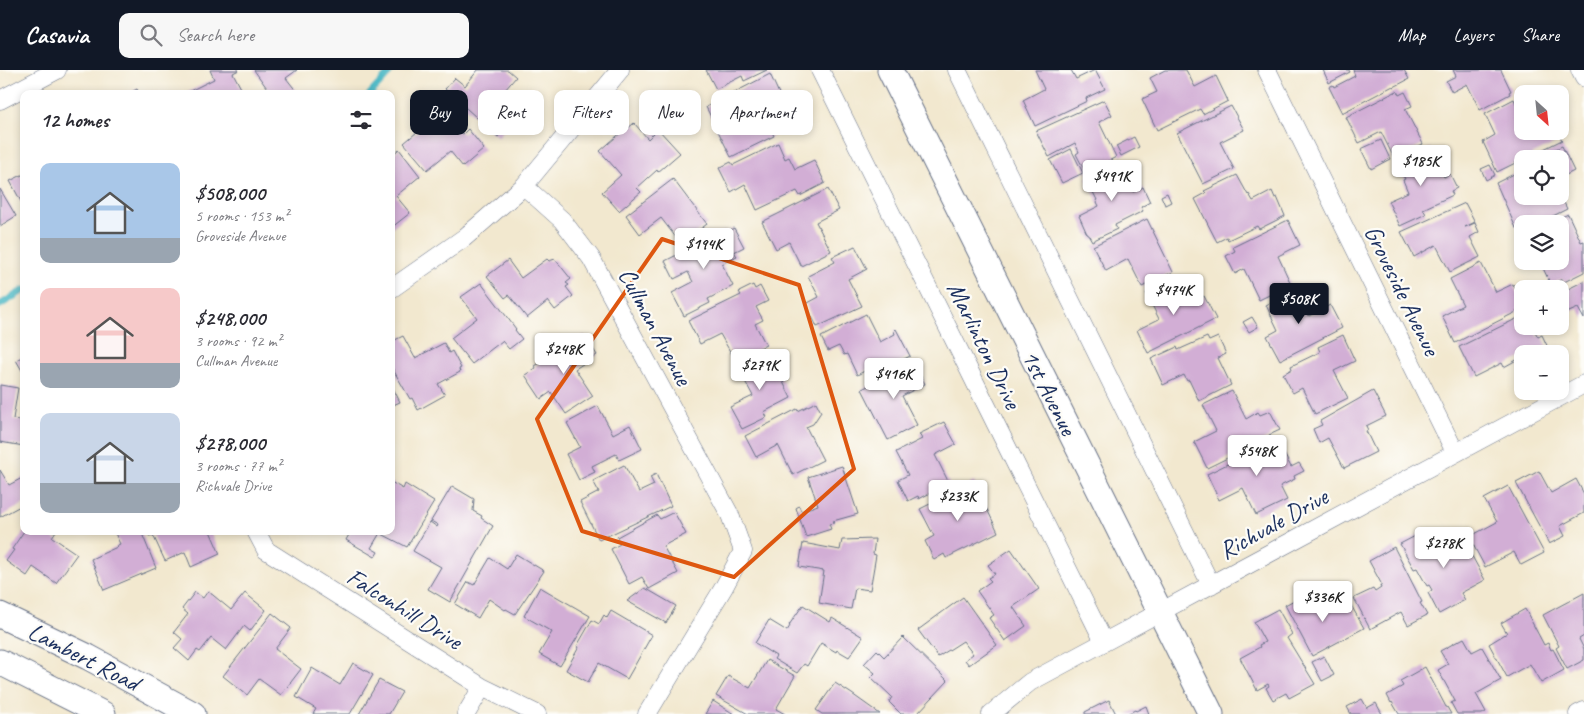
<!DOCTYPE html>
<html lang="en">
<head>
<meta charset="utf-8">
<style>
	:root { --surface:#fff; --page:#f7f7f7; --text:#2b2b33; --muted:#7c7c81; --accent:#111827 }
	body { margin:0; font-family:Caveat,sans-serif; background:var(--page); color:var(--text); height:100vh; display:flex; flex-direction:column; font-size:19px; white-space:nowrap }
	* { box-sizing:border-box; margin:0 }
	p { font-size:16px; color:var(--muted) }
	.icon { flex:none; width:28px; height:28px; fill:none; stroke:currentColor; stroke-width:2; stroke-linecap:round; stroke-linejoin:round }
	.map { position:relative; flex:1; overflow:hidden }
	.sheet { position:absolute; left:20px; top:20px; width:375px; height:445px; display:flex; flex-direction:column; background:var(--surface); border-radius:10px; box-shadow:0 2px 8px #0003 }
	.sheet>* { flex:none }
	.banner { position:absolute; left:410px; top:20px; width:475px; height:45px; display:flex; gap:10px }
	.needle { width:32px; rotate:153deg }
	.buttons { position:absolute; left:1514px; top:15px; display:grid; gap:10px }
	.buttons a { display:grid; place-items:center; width:55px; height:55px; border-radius:10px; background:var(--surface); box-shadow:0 2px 8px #0003; font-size:25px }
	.price { position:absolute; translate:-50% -42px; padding:0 11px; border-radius:5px; background:#fff; color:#222; font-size:16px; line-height:32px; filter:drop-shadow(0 1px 2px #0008) }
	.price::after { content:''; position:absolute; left:50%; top:30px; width:15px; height:11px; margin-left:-8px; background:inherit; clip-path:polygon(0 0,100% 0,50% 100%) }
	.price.current { background:var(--accent); color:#fff }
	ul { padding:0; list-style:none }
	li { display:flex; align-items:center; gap:15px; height:125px; padding:0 20px }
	li span { display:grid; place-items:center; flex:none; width:140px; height:100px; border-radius:10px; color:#555 }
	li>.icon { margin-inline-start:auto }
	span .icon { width:60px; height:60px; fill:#fffc; stroke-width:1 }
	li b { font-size:21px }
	h2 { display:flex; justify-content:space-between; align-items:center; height:60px; padding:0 20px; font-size:21px }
	.pill { padding:0 18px; border-radius:10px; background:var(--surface); box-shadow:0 2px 8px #0003; font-size:18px; line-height:45px }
	.pill.current { background:var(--accent); color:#fff }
	header { display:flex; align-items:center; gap:30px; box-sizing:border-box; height:70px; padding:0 25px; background:var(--accent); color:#fff }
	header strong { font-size:24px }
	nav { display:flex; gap:28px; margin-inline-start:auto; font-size:18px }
	.search { width:350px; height:45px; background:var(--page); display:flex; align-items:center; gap:12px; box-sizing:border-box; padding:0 18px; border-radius:10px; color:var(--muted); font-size:19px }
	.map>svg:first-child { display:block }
</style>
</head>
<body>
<header>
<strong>Casavia</strong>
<div class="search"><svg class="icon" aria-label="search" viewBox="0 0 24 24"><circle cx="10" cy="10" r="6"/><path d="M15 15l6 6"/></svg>Search here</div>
<nav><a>Map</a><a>Layers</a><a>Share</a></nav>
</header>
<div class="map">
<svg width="1584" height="644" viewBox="0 0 1584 644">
	<rect width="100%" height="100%" fill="#fdfcf7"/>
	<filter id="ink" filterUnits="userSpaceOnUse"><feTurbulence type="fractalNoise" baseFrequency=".02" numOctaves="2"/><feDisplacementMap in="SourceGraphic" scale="10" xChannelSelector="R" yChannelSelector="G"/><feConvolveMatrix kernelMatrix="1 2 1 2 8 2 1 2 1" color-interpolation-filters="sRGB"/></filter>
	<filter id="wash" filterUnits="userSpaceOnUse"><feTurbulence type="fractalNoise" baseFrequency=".0096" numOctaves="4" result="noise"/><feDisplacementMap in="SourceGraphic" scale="20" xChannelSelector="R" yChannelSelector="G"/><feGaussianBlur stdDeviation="1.12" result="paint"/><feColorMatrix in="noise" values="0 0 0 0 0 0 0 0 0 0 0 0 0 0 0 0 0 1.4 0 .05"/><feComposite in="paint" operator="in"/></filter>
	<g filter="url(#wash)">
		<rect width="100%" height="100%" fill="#f2e8cf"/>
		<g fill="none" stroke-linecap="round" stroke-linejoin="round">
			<!-- stream -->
			<path stroke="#4ab7c4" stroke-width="7" d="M370,24L392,0
				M0,235L24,220"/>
		</g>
		<g id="blocks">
			<!-- building -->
			<path fill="#d2aed5" d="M210,0H239L233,3L244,24H184L214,9Z
				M254,0H297L286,8L297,22L274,24L271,20L269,21Z
				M478,0H508L516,7L505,20L507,22L497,34L513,49L498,67L445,19L455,8L465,16Z
				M706,0H767L744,11L742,6L716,19Z
				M1035,0H1071L1076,9L1095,0L1105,19L1086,28L1087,31L1035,56L1023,30L1044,19Z
				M1165,0H1186L1195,17L1216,6L1228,31L1203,44L1200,39L1157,60L1142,29L1157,22L1150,8Z
				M1323,0H1349L1350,2L1329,13Z
				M1353,0H1404L1409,9L1394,17L1393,16L1342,43L1329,17L1333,15L1334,17L1355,6Z
				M1453,0H1501L1511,21L1509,22L1510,24L1480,40L1467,14L1452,22L1446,11L1456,6Z
				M770,4L781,28L761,38L774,66L731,87L706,37Z
				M137,19L140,24H128Z
				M1397,21L1399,25L1405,22L1412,36L1405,39L1423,74L1394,88L1381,62L1359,73L1346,47Z
				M1514,29L1522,47V61H1557L1562,70L1497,102L1483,72L1495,65L1485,44Z
				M1104,30L1112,45L1099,52L1116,87L1086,103L1076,84L1079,82L1075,73L1049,87L1036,61Z
				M435,32L458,60L463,64L468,59L484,79L463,97L450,81L427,100L404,73L423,57L416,47Z
				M1231,36L1244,60L1220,72L1234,99L1203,114L1177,63Z
				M634,53L648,69L658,59L680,83L658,102L657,100L637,118L641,122L619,141L602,122L621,105L600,81L624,60L625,61Z
				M1134,67L1139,77L1121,86L1116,76Z
				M1381,70L1390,89L1371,99L1361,79Z
				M778,73L785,89L789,87L795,99L814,90L825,113L800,126L797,121L757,140L745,114L731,122L719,98L731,92L733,95Z
				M1562,76L1574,101L1560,108V89H1535Z
				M1430,78L1444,107L1450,104L1457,118L1451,121L1453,125L1423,139L1426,144L1400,156L1388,131L1408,122L1403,110L1405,109L1397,94Z
				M399,79L420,106L396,126L410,143L391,158V86Z
				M1071,79L1083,103L1062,113L1050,90Z
				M1118,92L1133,122L1143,117L1150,132L1141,137L1143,141L1115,155L1117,159L1092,171L1088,164H1087L1079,146L1099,136L1096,130H1097L1086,108Z
				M1490,95L1495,105L1486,110L1481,99Z
				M1522,100V126H1561L1567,139L1537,154H1533L1532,151L1522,154V155L1516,158L1496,113Z
				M24,104V137L10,111Z
				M1237,105L1248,125L1249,124L1253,131L1272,121L1275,128L1277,127L1285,146L1259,159L1257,156L1228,170L1227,167L1217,172L1195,129L1206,123L1204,121Z
				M673,109L707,154L681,174L661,148L640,164L626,145Z
				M0,119L16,146L0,156Z
				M828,119L839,140L816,152L831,181L801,196L789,172L776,179L762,152Z
				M1167,123L1171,132L1165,135L1161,126Z
				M1465,133L1475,152L1465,157L1475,153L1479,162L1470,167L1480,187L1450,202L1436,175L1414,187L1401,162Z
				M1568,144L1581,172L1584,171V202L1564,212L1562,209L1551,215L1542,196L1538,198L1534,191H1560V154H1548Z
				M1147,149L1173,202L1142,217L1128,189L1106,201L1093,176Z
				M1288,150L1300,175L1278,186L1290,212L1289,213L1290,215L1259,230L1244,199L1235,204L1226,186L1235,181L1233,177Z
				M734,158L744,177L734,182L737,186L722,194L733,216L708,229L710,233L684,246L672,223L693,212L688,202L674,209L665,191L724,161L725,163Z
				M855,176L867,199L848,209L862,236L817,257L806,234L819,227L808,206L835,192L832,187Z
				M547,189L549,191L555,189L571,209L566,213L569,215L566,217L573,226L555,240L548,231L527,248L509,225L505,228L487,206L508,190L521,208Z
				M1481,193L1496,222L1513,214L1522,233V239L1455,273L1442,246L1463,235L1450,209Z
				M1177,208L1189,233L1204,226L1216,249L1148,283L1137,260L1159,249L1146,223Z
				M1584,211V249L1578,238L1560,246V223Z
				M481,213L516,259L515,260L522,269L509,279L502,271L472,294L451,268L477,248L461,227Z
				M753,215L755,219L760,216L768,231L756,237L763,250L755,254L766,275L735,290L720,264L700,274L688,251L741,225L739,222Z
				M1295,220L1309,246L1330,235L1342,258L1280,290L1267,266L1278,260L1266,235Z
				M866,244L880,272L895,264L894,261L896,259L910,286L887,298L884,291L857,305L847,284L844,285L839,276L828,281L821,267Z
				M1522,246V256H1532L1538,267L1542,265L1551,284H1522V287L1504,297L1502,293L1474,307L1459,277Z
				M1252,247L1258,257L1249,262L1243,252Z
				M584,265L597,285L575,299L593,326L566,344L551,322L541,329L525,305L536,298L535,296Z
				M1343,265L1355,291L1334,301L1348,328L1315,344L1302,318L1293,323L1283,304L1292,299L1291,296L1320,282L1318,277Z
				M403,266L415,288L444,273L449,283L452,281L461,298L459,299L460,302L438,314L445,325L418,340L412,328L410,329L391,296V272Z
				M1207,267L1209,271L1218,267L1226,284L1218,288L1231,315L1199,331L1189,310L1187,311L1184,305L1163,315L1151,289L1177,277L1178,280Z
				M768,282L791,328L764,342L767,347L742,359L730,337L753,326L738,298Z
				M24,286V304L16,290Z
				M914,293L925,314L902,326L917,355L888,370L862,319Z
				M391,314L400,332L391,336Z
				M0,315L18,318L13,349L24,351V376L0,372Z
				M1232,321L1246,349L1258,342L1260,345L1270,341L1280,360L1269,365L1270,367L1207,398L1194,372L1216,361L1203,335Z
				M1373,321L1386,346L1366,356L1368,360L1366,361L1376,382L1344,398L1328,368L1319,373L1313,359L1322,355L1320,351Z
				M816,332L821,342L813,354L806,357L823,390L793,405L778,375L756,387L745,366L797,339L798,341Z
				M598,336L613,364L630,355L642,379L619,390L616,384L592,396L595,402L579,410L566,384L580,377L567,353Z
				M944,352L956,374L935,385L949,413L919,429L918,426L908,431L898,410L908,405L896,382L922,369L919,364Z
				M1277,370L1291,397L1299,393L1304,401L1294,406L1295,409L1280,416L1287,430L1256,445L1243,418L1219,430L1207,404Z
				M624,395L639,422L654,415L650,407L656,404L671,436L599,470L580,432L599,422L593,411Z
				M842,396L858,444L833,451L834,453L829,454L831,459L806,467L796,438L799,436L801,441L818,435L808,407Z
				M0,400L9,415L24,407V434L0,447Z
				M1539,401L1551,423L1576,409L1584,424V443L1560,456L1565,466L1549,474L1516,413Z
				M391,412L403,419L405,414L434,432L407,477L380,463L371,478L378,482L375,487L346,470L351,461H391Z
				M974,412L998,462L946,488L944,484L934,490L925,471L934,466L920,439Z
				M452,416L474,429L473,441L482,446L481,448L493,456L450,532L428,519L441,497L413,481L430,452L437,457L438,455L431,451Z
				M1508,416L1544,483L1521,495L1514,482L1485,497L1469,467L1497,452L1484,429Z
				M674,442L686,464L663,476L678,503L649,519L642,507L629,514L611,479L620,474L617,467L657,445L660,449Z
				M24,461H56L52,467L77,484L56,513L33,497L27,506L6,491L14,480L12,479Z
				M114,461H141L156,498L104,520L91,489L117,477L116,476L120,474Z
				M146,461H210L220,484L191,497L185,482L165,491L153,465L149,466Z
				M1425,461L1433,478L1460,464L1485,510L1461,523L1465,530L1439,544L1428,523L1432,520L1429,515L1427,516L1417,498L1414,499L1400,474Z
				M875,469L873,484L876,485L870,520L855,518L851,539L819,533L824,501L799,497L803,473L840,480L842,470Z
				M1394,477L1422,532L1420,533L1427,545L1408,555L1401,542L1370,559L1354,528L1373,519L1375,522L1381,518L1380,515H1382L1369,491Z
				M1011,479L1039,519L1013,537L1026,556L1005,571L989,548L994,545L977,521L991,511L988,508L995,504L988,495Z
				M516,484L544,501L515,544L506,539L505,540L489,529L478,548L455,534L468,512L474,515L490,488L507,499Z
				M540,517L590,546L560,596L539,584L552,562L524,546Z
				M645,518L676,536L666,553L627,531Z
				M208,521L231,540L245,523L266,540L250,561L244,556L226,580L211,568L200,582L197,580L189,591L174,578L182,569L174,562L188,544L182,539L195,522L203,528Z
				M1311,521L1323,543L1348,530L1364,558L1312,586L1285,535Z
				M1584,523V566L1579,569L1584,579V590L1567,599L1556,578L1559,576L1543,545Z
				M963,527L997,575L969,595L965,590L973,584L963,571L938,587L918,560Z
				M803,535L830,552L832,548L863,567L849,587L837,580L836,582L821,573L807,596L804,594L797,603L774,589L776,586L755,573L769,550L787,561L790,556L789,555Z
				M1278,539L1292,564L1287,568L1315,614L1289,628L1286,623L1273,630L1266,618L1269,616L1268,614L1257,620L1240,588L1260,577L1259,575L1265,572L1254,552Z
				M1525,539L1544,575L1548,573L1551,580L1553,579L1564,600L1541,613L1530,594L1507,607L1489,574L1507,563L1501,553Z
				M611,541L652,565L627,609L599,593L588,612L566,600L579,577L577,576L592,550L599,554L604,545L607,548Z
				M272,543L291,558L275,579L301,599L281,625L259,609L247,625L223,606Z
				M903,567L948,611L917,644H901L889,632L892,627L871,607L875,603L864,594L877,580L884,587Z
				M1464,568L1472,582L1482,577L1501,610L1476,624L1486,642L1482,644H1457L1451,633L1455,631L1438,600L1448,594L1440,581Z
				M1324,586L1334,605L1322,611L1312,592Z
				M767,590L795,606L776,639L785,644H748L716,626L728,606L750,618Z
				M353,593L373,605L350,644H313L316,639L296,627L312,598L340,615Z
				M1425,597L1446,637H1447L1451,644H1399L1392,632L1391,633L1387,625L1403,616L1400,611Z
				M379,610L402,622L389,644H359Z
				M835,613L852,624L880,644H822L816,640Z
				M1362,629L1367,638L1376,633L1382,644H1351L1347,637Z
				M1109,630L1116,644H1085V642Z
				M713,631L734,644H705Z
				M1146,636L1149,644H1127L1135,640L1136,641Z"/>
		</g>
	</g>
	<g filter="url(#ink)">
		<use href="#blocks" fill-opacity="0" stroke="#667086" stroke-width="1"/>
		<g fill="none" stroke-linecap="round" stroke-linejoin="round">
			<defs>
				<path id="street" d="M820,0L1104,572
					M957,0L1211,515
					M1267,0L1455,382
					M1580,0L1584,8
					M0,30L57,0
					M524,116L562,150L591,188L730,445L743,481L724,517L647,644
					M391,219L464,168L524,116L620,0
					M256,461L266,480L482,617L537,644
					M466,644L482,617
					M991,644L1030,612L1584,314
					M1578,644L1584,641"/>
				<path id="secondary" d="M890,0L1211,644
					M0,545L88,587L193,644
					M0,592L103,644"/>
			</defs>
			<!-- street casing -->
			<use href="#street" stroke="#667086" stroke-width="19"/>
			<!-- secondary casing -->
			<use href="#secondary" stroke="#667086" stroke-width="27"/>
			<!-- street -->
			<use href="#street" stroke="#fff" stroke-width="18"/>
			<!-- secondary -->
			<use href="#secondary" stroke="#fff" stroke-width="25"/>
		</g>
	</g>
	<!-- marked area -->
	<path fill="none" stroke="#de5710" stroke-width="4" stroke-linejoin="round" d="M662,169L799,215L854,399L734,507L582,461L537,349Z"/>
	<g text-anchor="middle" stroke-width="4.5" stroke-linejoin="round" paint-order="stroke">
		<!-- street labels -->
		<g font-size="25" fill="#1b2f5e" stroke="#fdfcf7">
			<text transform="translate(1403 220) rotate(64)" y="9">Groveside Avenue</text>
			<text transform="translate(656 256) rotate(62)" y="9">Cullman Avenue</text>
			<text transform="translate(985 275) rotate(64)" y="9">Marlinton Drive</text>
			<text transform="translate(1050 322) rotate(63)" y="9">1st Avenue</text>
			<text transform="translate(1273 453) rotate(-29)" y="9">Richvale Drive</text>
			<text transform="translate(405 538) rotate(32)" y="9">Falconhill Drive</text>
			<text transform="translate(84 586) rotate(27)" y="9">Lambert Road</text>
		</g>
	</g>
</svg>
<div class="buttons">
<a><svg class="needle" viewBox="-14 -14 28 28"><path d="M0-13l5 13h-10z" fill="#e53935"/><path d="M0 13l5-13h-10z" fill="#7c7c81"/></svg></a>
<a><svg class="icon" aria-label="locate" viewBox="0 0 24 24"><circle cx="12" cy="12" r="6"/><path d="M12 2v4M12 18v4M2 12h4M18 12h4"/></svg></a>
<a><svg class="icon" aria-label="layers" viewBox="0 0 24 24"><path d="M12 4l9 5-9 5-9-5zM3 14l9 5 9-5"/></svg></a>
<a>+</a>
<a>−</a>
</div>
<b class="price" style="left:1421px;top:117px">$185K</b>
<b class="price" style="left:1112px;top:132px">$491K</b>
<b class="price" style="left:704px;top:200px">$194K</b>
<b class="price" style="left:1174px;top:246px">$474K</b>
<b class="price current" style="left:1299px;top:255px">$508K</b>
<b class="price" style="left:564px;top:305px">$248K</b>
<b class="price" style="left:760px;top:321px">$279K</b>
<b class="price" style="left:894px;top:330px">$416K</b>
<b class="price" style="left:1257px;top:407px">$548K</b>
<b class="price" style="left:958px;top:452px">$233K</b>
<b class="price" style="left:1444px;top:499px">$278K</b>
<b class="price" style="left:1323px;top:553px">$336K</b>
<div class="banner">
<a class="pill current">Buy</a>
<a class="pill">Rent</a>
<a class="pill">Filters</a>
<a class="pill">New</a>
<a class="pill">Apartment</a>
</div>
<section class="sheet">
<h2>12 homes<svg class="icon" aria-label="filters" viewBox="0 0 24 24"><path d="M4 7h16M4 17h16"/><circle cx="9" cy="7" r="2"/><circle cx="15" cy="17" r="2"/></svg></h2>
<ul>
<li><span style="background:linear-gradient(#a9c7e8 75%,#9aa5b1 0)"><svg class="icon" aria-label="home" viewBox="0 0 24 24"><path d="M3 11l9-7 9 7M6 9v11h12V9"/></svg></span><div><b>$508,000</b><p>5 rooms · 153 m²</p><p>Groveside Avenue</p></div></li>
<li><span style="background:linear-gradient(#f6c9c9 75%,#9aa5b1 0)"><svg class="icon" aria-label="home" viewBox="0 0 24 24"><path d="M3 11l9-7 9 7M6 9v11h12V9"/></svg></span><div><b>$248,000</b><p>3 rooms · 92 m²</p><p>Cullman Avenue</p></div></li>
<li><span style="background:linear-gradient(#c9d6e8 70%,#9aa5b1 0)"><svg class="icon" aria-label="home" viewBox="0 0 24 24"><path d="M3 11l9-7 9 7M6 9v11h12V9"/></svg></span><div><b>$278,000</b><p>3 rooms · 77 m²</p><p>Richvale Drive</p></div></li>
</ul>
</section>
</div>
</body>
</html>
